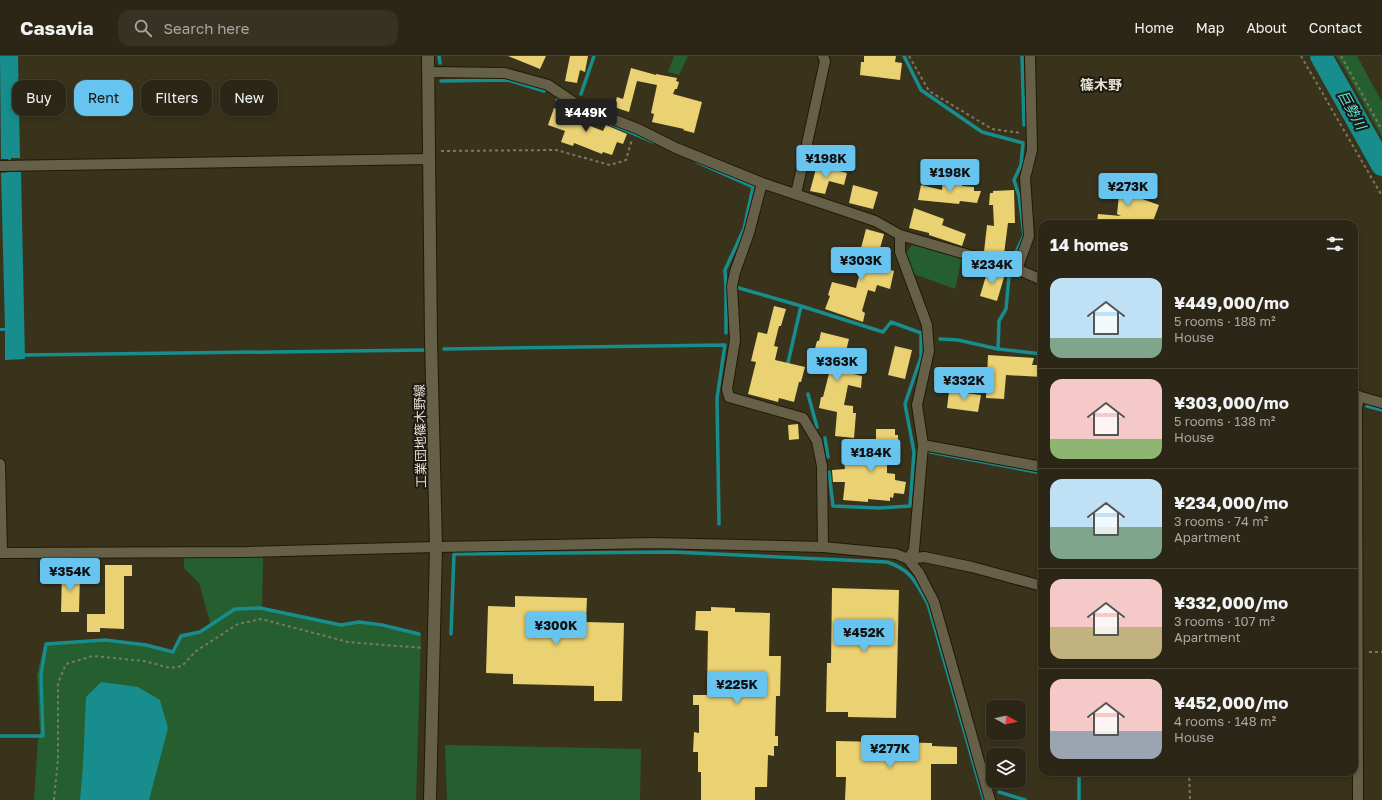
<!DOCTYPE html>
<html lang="en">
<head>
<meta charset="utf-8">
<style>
	:root { --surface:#2b2615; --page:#373222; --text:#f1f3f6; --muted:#a6a5a0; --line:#474334; --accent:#66c4ef }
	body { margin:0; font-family:"Golos Text","Noto Sans JP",sans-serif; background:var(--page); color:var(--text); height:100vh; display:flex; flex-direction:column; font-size:15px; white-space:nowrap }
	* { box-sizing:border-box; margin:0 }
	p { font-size:13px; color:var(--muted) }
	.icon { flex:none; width:22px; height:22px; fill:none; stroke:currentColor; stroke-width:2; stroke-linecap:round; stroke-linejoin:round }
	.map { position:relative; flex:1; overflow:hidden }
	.details { position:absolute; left:1038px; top:164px; width:320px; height:556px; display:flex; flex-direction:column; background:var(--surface); border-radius:12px; box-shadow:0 2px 6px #0003,0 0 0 1px var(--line) }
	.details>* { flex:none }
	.top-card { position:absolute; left:12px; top:24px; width:380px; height:36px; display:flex; gap:8px }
	.needle { width:26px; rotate:98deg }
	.buttons { position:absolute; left:986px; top:644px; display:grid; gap:8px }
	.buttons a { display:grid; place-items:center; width:40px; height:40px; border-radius:8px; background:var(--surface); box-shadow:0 2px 6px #0003,0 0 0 1px var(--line); font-size:20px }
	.price { position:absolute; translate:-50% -34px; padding:0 9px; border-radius:4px; background:var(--accent); color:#111; font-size:13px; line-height:26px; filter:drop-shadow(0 1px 2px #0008) }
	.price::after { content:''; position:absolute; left:50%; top:24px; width:12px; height:9px; margin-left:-6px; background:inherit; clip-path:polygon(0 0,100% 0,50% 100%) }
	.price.active { background:#222; color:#fff }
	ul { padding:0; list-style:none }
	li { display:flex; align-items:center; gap:12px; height:100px; padding:0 12px }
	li+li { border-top:1px solid var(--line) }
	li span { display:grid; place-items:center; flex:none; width:112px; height:80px; border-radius:12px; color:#555 }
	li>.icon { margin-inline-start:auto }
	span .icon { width:48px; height:48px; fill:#fffc; stroke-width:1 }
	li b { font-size:17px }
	h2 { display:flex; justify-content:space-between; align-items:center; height:48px; padding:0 12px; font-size:17px }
	.chip { padding:0 14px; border-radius:12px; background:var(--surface); box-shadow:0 2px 6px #0003,0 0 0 1px var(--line); font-size:14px; line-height:36px }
	.chip.active { background:var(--accent); color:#111 }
	header { display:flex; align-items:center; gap:24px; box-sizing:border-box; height:56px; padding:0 20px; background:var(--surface); border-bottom:1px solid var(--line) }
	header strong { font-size:19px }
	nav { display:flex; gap:22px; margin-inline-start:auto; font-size:14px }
	.search { width:280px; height:36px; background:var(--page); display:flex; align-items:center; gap:10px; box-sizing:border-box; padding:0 14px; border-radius:12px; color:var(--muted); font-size:15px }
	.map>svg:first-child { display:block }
</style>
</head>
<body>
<header>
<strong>Casavia</strong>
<div class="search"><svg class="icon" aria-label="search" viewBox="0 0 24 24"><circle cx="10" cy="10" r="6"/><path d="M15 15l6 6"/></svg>Search here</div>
<nav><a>Home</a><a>Map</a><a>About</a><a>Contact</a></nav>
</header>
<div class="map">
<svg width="1382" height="744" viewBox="0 0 1382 744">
	<rect width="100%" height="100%" fill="#39331c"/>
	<!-- green -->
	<path fill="#255f2f" d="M674,0H688L679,19L668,16Z
		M1336,0H1357L1382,46V81L1343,10Z
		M915,185L963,199L955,233L914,218L906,197Z
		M263,500L262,553L341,570L359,567L421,579L416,744H34L38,684L40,678L37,619L44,589L107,585L148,590L174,597L182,581L202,577L211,570L199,527L184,512V502Z
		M445,689L641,693L640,744H447Z"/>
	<!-- water -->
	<path fill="#178d8d" d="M0,0H18L20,102H11L12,116H21L25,303L5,304V275H0V272H5L1,117L9,116L8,103H1Z
		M101,626L138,631L160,644L168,672L149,744H80L83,709L86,641Z"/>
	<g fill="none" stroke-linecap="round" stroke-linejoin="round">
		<!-- stream -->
		<path stroke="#178d8d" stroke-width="3.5" d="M439,0L440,7
			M904,0L921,34L982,76L1023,87L1021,109L1014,124L1019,140L1024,179L1012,205
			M1022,0L1024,69
			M441,25L508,24L544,35
			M581,38L594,0
			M557,44L571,53L595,62
			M606,66L653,86
			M697,106L753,131L744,173L725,214L726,231
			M726,277V231L732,230L801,250L883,276L891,266L921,277V301L905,348L914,396L910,450L879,452L833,450L829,416
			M940,283L958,284L998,293L1042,298
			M444,293L725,289L717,342L719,468
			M998,293L999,265L1006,253L1009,220
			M25,299L424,294
			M787,311L801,250
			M808,338L817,371
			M1367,350L1382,354
			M825,382L828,401
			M930,396L1042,417
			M451,578L454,498L673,496L887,506C912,514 916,527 928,548L984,744
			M0,680H43L41,619L46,588L105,584L146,589L173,596L181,580L200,576L235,553L260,552L341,569L359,566L382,569L419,578
			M1079,716V744
			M999,736L1025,744"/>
		<!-- river -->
		<path stroke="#178d8d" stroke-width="22" d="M1321,0L1382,109"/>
	</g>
	<!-- building -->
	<path fill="#ead172" d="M508,0H546L540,13Z
		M570,0H588L585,16L580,14L577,27L565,25Z
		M864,0H896L895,6L902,7L900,24L860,19L861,6H864Z
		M631,12L656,19V18L677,22L676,25L679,26L677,33H675L673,38L702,46L694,77L683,74L684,73L652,66L654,58L651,57L657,29L637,25L629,56L614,51L617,41L623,43Z
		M554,52L571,59L573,56L582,60L580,66L603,75L606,69L627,78L623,88L617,86L612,99L603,96L602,98L574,87L573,90L561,86L565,75L548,69Z
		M817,109L847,117L844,129L829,125L825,138L810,135Z
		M943,124L962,126V130L974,131V135H981L977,147L960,145L959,148L918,144L921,129L942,134Z
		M1105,126L1135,129L1134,140L1159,149L1152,168H1143L1131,164V168H1097L1098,158L1121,160L1117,158L1119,139L1104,137Z
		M853,129L878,136L873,153L849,147Z
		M1014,134L1015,167H1008L1004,198L984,196L987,169L994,170L993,149H989L990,137H993V135Z
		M914,152L944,163L942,169L966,178L962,190L929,179V177L909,172Z
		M866,173L884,178L877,203L883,204L881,211L894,215L890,233L877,229L875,236L868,234L862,255L865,257L863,266L825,253L830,240L828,239L832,226L856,232L866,193L861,192Z
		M988,213L1005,218L997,245L980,240Z
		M774,250L786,253L781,270H779L774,290L778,291L775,304L805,311L801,326H799L794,346L779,342L778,346L748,338L756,306L751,305L758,276L767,278Z
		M821,276L849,283L841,315L862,320L861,332L848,329L844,349L853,350V357H856L854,382L835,380L837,356L819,352L821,341H823L831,310L808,304L810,295L814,296L817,285H819Z
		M895,290L912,294L905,323L888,319Z
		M988,299L1034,302L1032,309H1042V321L1006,319L1004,343L986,342Z
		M949,335L981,339L978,356L947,352Z
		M798,368L799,383L789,384L788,369Z
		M876,373H895V379H898V396H887V417L895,418V424L906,426L904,438L894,437L893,442L890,441V445L868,443V446L843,444L845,426H833L832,414L845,413L844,406H848V403H857L858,399H876Z
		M105,509H132V520H124V573L100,572V576H87V558H105Z
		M62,517H80L79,556H61Z
		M832,532L899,534L896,662L848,661V656H826L827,607H831Z
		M515,540L587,542L586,566L624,567L622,645H594V630L513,628V618L486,617L488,550L515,551Z
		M711,551L735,552V556L770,557L769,600H781L780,640H776L775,680H778V690H774V700L768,699L767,731H755V744H701V716H698V696H693L694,676L699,677V649H693V639H707L708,575L695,574L696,555H711Z
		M836,685L932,687V690L957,691V708H931V744H845L846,721H836Z"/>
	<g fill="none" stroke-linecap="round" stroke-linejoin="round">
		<defs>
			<path id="street" d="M428,16L505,17L548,29L579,50L638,73L676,92L762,127L875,165L900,179V196L927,269L929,295L917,349L923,389L914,494L908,503
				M0,110L430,103
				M762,127L749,177L735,216L732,230L735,284L727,333L729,341L803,362L817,385L822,410L823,491
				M796,138L825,5L823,0
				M900,179L1017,213L1042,224
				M1017,213L1029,180L1025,122L1032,94L1030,0
				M1354,339L1382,347
				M923,389L1042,411
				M0,408L2,497
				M0,497L248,496L436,491L652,487L823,491L896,498L908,503L919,517L934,546L990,744
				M908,503L924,501L972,511L1042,530
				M1358,744L1357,352L1359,340"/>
			<path id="secondary" d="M428,0L431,283L436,491L430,744"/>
		</defs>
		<!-- street casing -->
		<use href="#street" stroke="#201a05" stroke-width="12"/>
		<!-- secondary casing -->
		<use href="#secondary" stroke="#201a05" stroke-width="14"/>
		<!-- path -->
		<path stroke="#7d7864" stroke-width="2" stroke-dasharray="3 3" stroke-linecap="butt" d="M909,0L929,35L992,73L1021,77
			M1301,0L1382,140
			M1341,0L1382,74
			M441,95L556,94L610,109L626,104L632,83
			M1369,596H1382
			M1189,716L1190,744
			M54,744L58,703V627L66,608L93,600L144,605L170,612L182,610L196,595L238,568L261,563L348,586L423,592"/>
		<!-- street -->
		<use href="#street" stroke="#676049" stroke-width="10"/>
		<!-- secondary -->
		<use href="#secondary" stroke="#676049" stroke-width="12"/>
	</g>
	<g text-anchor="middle" stroke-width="4" stroke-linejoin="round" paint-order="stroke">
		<!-- street labels -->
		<g font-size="13" fill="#e3e0d2" stroke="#1d1a11">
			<text transform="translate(420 380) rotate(-91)" y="5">工業団地篠木野線</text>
		</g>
		<!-- neighbourhood labels -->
		<g font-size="14" font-weight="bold" fill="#e3e0d2" stroke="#1d1a11">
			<text x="1101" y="34">篠木野</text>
		</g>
		<!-- water labels -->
		<g font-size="14" font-style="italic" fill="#5ae5e5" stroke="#1d1a11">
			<text transform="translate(1352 54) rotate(61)" y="5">巨勢川</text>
		</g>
	</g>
</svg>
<div class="buttons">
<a><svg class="needle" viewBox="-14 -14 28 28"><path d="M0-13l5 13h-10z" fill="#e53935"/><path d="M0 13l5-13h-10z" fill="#a6a5a0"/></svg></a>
<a><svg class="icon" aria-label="layers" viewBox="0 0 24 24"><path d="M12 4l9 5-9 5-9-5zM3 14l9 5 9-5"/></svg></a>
</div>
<b class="price active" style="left:586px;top:77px">¥449K</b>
<b class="price" style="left:826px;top:123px">¥198K</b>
<b class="price" style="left:950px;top:137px">¥198K</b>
<b class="price" style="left:1128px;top:151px">¥273K</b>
<b class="price" style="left:861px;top:225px">¥303K</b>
<b class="price" style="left:992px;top:229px">¥234K</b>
<b class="price" style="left:837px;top:326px">¥363K</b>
<b class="price" style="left:964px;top:345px">¥332K</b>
<b class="price" style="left:871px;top:417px">¥184K</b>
<b class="price" style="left:70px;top:536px">¥354K</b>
<b class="price" style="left:556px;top:590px">¥300K</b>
<b class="price" style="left:864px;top:597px">¥452K</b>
<b class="price" style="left:737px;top:649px">¥225K</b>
<b class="price" style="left:890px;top:713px">¥277K</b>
<div class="top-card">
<a class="chip">Buy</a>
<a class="chip active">Rent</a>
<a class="chip">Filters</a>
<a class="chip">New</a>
</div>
<section class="details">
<h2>14 homes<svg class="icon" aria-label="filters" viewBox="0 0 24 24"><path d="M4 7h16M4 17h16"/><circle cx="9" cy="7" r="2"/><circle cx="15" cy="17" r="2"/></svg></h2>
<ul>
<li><span style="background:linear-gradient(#bfe0f5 75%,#7fa58c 0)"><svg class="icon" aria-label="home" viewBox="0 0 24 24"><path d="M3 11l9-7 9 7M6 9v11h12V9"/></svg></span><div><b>¥449,000/mo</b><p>5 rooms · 188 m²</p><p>House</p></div></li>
<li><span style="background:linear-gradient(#f6c9c9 75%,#8fb573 0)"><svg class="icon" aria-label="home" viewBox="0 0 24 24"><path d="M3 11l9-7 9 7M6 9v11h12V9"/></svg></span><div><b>¥303,000/mo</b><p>5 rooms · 138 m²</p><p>House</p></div></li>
<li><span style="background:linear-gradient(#bfe0f5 60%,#7fa58c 0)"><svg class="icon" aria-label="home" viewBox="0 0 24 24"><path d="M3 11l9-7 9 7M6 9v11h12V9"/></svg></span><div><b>¥234,000/mo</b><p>3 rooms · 74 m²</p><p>Apartment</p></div></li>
<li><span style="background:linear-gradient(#f6c9c9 60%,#c2b280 0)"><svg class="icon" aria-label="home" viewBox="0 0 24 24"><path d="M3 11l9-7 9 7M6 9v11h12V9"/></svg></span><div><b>¥332,000/mo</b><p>3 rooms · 107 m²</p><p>Apartment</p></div></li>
<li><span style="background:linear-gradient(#f6c9c9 65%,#9aa5b1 0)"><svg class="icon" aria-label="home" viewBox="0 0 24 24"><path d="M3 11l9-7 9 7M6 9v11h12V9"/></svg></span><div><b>¥452,000/mo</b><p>4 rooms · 148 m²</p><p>House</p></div></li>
</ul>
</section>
</div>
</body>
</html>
